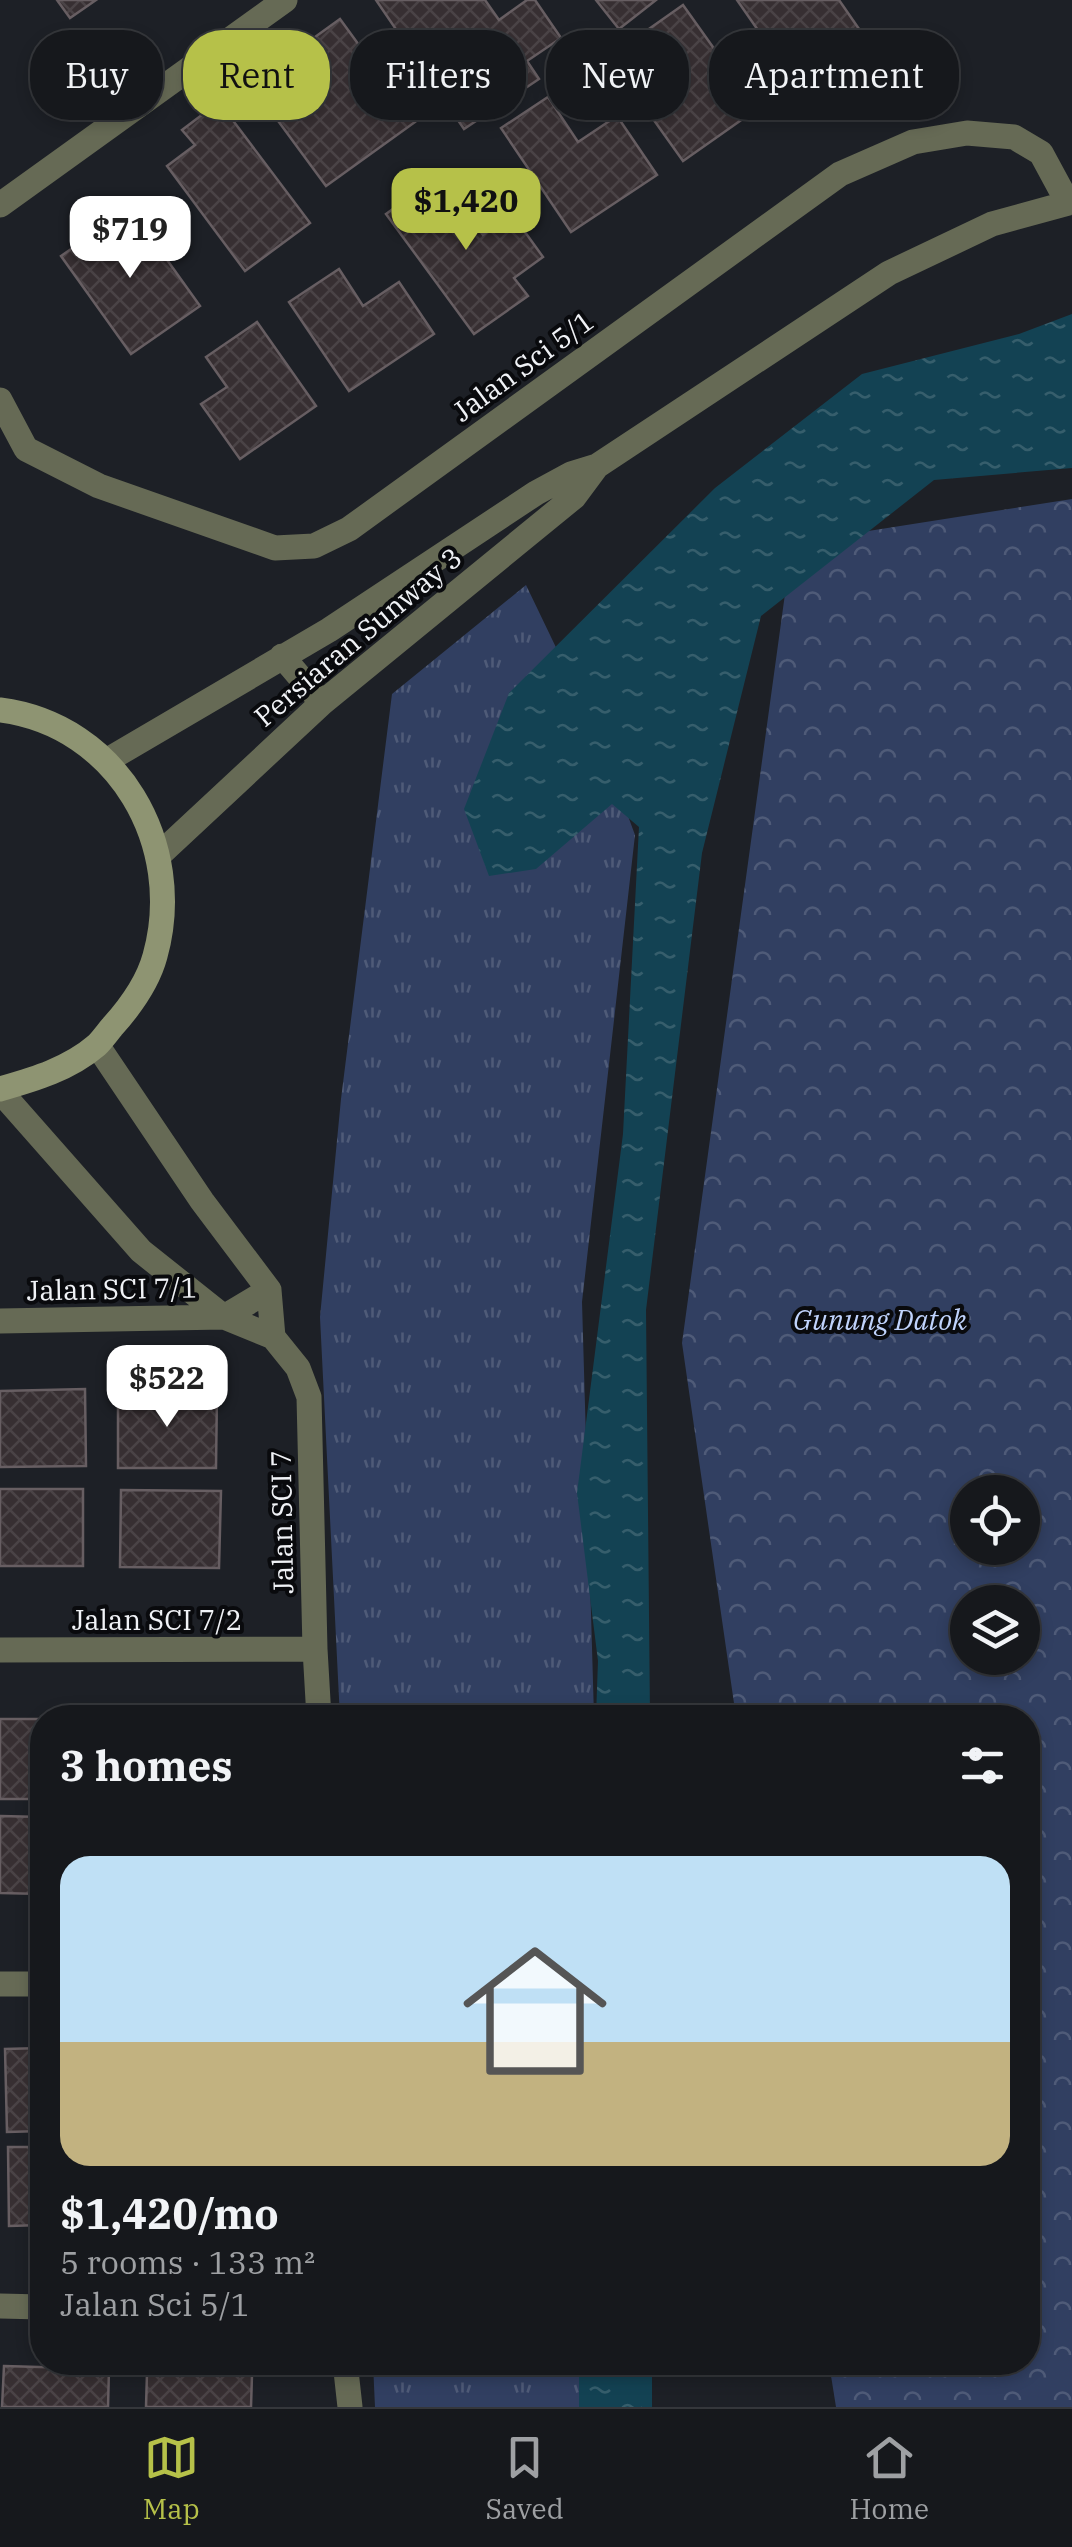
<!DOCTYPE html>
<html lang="en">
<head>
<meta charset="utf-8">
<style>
	:root { --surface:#16181c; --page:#1f2125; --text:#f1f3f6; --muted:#9ea0a3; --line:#35373b; --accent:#b6c149 }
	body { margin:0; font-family:"IBM Plex Serif",serif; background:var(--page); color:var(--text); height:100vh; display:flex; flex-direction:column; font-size:38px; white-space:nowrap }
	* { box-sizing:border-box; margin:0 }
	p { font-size:32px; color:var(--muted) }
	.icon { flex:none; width:55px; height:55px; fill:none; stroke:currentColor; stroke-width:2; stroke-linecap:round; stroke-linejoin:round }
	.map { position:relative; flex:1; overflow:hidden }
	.drawer { position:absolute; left:30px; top:1705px; width:1010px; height:670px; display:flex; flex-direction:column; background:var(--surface); border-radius:40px; box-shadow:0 5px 15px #0003,0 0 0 2px var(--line) }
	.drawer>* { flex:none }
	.guide { position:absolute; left:30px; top:30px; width:1012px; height:90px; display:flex; gap:20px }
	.tools { position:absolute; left:950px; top:1475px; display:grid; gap:20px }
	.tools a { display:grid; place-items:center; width:90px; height:90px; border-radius:50%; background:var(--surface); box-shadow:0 5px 15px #0003,0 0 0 2px var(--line); font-size:50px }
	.price { position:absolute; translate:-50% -85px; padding:0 22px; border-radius:20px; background:#fff; color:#222; font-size:32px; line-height:65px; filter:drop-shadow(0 2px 5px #0008) }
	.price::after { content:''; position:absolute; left:50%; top:60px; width:30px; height:22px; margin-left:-15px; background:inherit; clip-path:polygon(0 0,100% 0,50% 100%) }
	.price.active { background:var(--accent); color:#111 }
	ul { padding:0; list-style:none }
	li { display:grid; align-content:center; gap:20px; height:530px; padding:0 30px }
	li span { display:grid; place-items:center; height:310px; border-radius:30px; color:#555 }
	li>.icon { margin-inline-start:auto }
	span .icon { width:180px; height:180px; fill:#fffc; stroke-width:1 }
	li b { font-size:42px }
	h2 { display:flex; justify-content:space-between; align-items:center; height:120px; padding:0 30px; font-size:42px }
	.chip { padding:0 35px; border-radius:40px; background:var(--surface); box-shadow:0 5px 15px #0003,0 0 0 2px var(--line); font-size:35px; line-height:90px }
	.chip.active { background:var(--accent); color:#111 }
	.tabs { display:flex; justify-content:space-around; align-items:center; height:140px; border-top:2px solid var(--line); background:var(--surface); font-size:28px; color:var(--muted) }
	.tabs a { display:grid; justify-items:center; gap:5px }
	.tabs .active { color:var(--accent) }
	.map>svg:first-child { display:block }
</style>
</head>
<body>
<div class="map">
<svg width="1072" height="2407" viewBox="0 0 1072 2407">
	<defs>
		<pattern id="forest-crowns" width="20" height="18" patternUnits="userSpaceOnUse" patternTransform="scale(2.5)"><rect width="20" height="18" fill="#313f61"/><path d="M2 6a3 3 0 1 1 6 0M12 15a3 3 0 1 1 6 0" fill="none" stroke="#4f5b78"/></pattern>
		<pattern id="park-tufts" width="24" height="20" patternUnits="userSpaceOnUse" patternTransform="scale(2.5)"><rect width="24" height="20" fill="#313f61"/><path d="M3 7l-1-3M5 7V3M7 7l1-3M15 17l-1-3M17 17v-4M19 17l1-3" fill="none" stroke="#4f5b78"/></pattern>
		<pattern id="water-ripples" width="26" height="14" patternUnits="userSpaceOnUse" patternTransform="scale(2.5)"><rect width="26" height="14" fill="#134253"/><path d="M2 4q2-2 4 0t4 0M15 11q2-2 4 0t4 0" fill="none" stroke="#365e6c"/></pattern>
		<pattern id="building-cross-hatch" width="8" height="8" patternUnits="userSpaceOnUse" patternTransform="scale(2.5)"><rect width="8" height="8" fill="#372f32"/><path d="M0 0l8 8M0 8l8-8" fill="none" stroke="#4a4346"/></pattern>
	</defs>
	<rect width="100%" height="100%" fill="#1d2026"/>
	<!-- forest -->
	<path fill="url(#forest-crowns)" fill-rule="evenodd" d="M1072,499V2407H836L829,2363L1028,2362V1718L736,1717L682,1343L792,543ZM968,1492H1022V1548H968ZM968,1602H1022V1658H968Z"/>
	<!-- park -->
	<path fill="url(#park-tufts)" d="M526,585L599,737L635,835L582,1302L594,1717L340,1718L320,1317L341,1099L392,694Z
		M373,2363H585L584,2407H375Z"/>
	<!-- water -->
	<path fill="url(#water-ripples)" d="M1072,314V468L934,480L761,616L702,853L646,1310L650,1717H596L598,1661L577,1493L623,1134L639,827L612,804L536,869L489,876L464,809L509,693L715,488L862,374L1019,334Z
		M579,2363H652V2407H579Z"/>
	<!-- building -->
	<path fill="url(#building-cross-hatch)" stroke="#675e62" stroke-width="2.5" d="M57,0H96L70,18Z
		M376,0H485L499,20L527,0H535L561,38L527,61L539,79L464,129Z
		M596,0H656L619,29Z
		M737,0H839L868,42L799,89Z
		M683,5L757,109L683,161L609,57Z
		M340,19L415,122L326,186L273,114L319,80L297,50Z
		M548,97L578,142L617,116L657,175L571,232L501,128Z
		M219,102L310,223L245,271L167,166L195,145L182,130Z
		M439,175L483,235L512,214L543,257L514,278L528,296L474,334L386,214Z
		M130,208L200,306L131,354L61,256Z
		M339,269L363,306L399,282L434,334L349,391L289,302Z
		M257,322L316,406L240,459L201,404L227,387L206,357Z
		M85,1389L86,1466L0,1467V1391Z
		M118,1393H217L216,1468H118Z
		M0,1489H83V1566H0Z
		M121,1490L221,1491L219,1568L120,1567Z
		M0,1719H42V1799H0Z
		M0,1816L42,1817V1894L0,1893Z
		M42,2048V2131L7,2132L5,2049Z
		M8,2147H42V2225L9,2226Z
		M4,2366L109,2369L108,2407H2Z
		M147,2373L252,2375L251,2407H146Z"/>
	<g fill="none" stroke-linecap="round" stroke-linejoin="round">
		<!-- minor -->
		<path stroke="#666a55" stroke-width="25" d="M0,205L285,0
			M0,400L26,449L99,486L275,548L314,546L349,529L840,174L913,142L967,133L1014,137L1041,153L1068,203
			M282,656L322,703
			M106,761L329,630L536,493L571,474L597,466L889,273L992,224L1072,202
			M159,855L322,703L574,497L597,466
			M97,1045L202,1201L269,1290L273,1337
			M0,1091L141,1251L224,1317L273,1337L298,1368L309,1397L315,1649L319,1718
			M0,1321L224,1317L269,1290
			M0,1650L315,1649
			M0,1984H42
			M0,2306L42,2307
			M345,2362L350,2407"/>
		<!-- secondary -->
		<path stroke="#8e9472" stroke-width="25" d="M0,710C118,725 186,845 155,956C148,982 130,1007 112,1027C107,1033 102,1040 97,1045C69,1069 35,1079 0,1089"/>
	</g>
	<g text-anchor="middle" stroke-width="8" stroke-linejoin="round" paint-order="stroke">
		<!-- street labels -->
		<g font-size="28" fill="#f0f2f6" stroke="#090a0d">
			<text transform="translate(523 366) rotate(-36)" y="10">Jalan Sci 5/1</text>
			<text transform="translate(358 637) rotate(-40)" y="10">Persiaran Sunway 3</text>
			<text transform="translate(112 1289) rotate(-1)" y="10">Jalan SCI 7/1</text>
			<text transform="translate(282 1522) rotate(-91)" y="10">Jalan SCI 7</text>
			<text x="157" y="1630">Jalan SCI 7/2</text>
		</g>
		<!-- park labels -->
		<g font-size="28" font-style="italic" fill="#c0d3fc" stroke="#090a0d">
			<text x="880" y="1330">Gunung Datok</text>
		</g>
	</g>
</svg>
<div class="tools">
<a><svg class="icon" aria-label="locate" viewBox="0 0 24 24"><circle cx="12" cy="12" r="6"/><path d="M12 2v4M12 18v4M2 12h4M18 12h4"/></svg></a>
<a><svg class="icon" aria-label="layers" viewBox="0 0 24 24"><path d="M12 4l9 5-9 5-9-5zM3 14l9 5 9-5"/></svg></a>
</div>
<b class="price active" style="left:466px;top:253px">$1,420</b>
<b class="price" style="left:130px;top:281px">$719</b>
<b class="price" style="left:167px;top:1430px">$522</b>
<div class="guide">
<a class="chip">Buy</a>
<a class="chip active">Rent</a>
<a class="chip">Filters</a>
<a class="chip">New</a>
<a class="chip">Apartment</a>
</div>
<section class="drawer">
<h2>3 homes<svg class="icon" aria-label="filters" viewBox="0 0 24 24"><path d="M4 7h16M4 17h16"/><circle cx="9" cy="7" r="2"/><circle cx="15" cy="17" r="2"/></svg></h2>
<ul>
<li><span style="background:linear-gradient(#bfe0f5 60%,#c2b280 0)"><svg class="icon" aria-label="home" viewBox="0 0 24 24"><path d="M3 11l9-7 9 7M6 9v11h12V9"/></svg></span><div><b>$1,420/mo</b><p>5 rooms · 133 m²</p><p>Jalan Sci 5/1</p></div></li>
</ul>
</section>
</div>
<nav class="tabs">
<a class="active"><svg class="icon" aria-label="map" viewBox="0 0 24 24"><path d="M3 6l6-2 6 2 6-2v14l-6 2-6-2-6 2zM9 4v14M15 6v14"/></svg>Map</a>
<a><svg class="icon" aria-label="saved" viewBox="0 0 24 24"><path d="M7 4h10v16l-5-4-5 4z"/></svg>Saved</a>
<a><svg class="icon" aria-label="home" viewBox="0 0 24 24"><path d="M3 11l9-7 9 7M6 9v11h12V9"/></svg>Home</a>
</nav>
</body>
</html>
